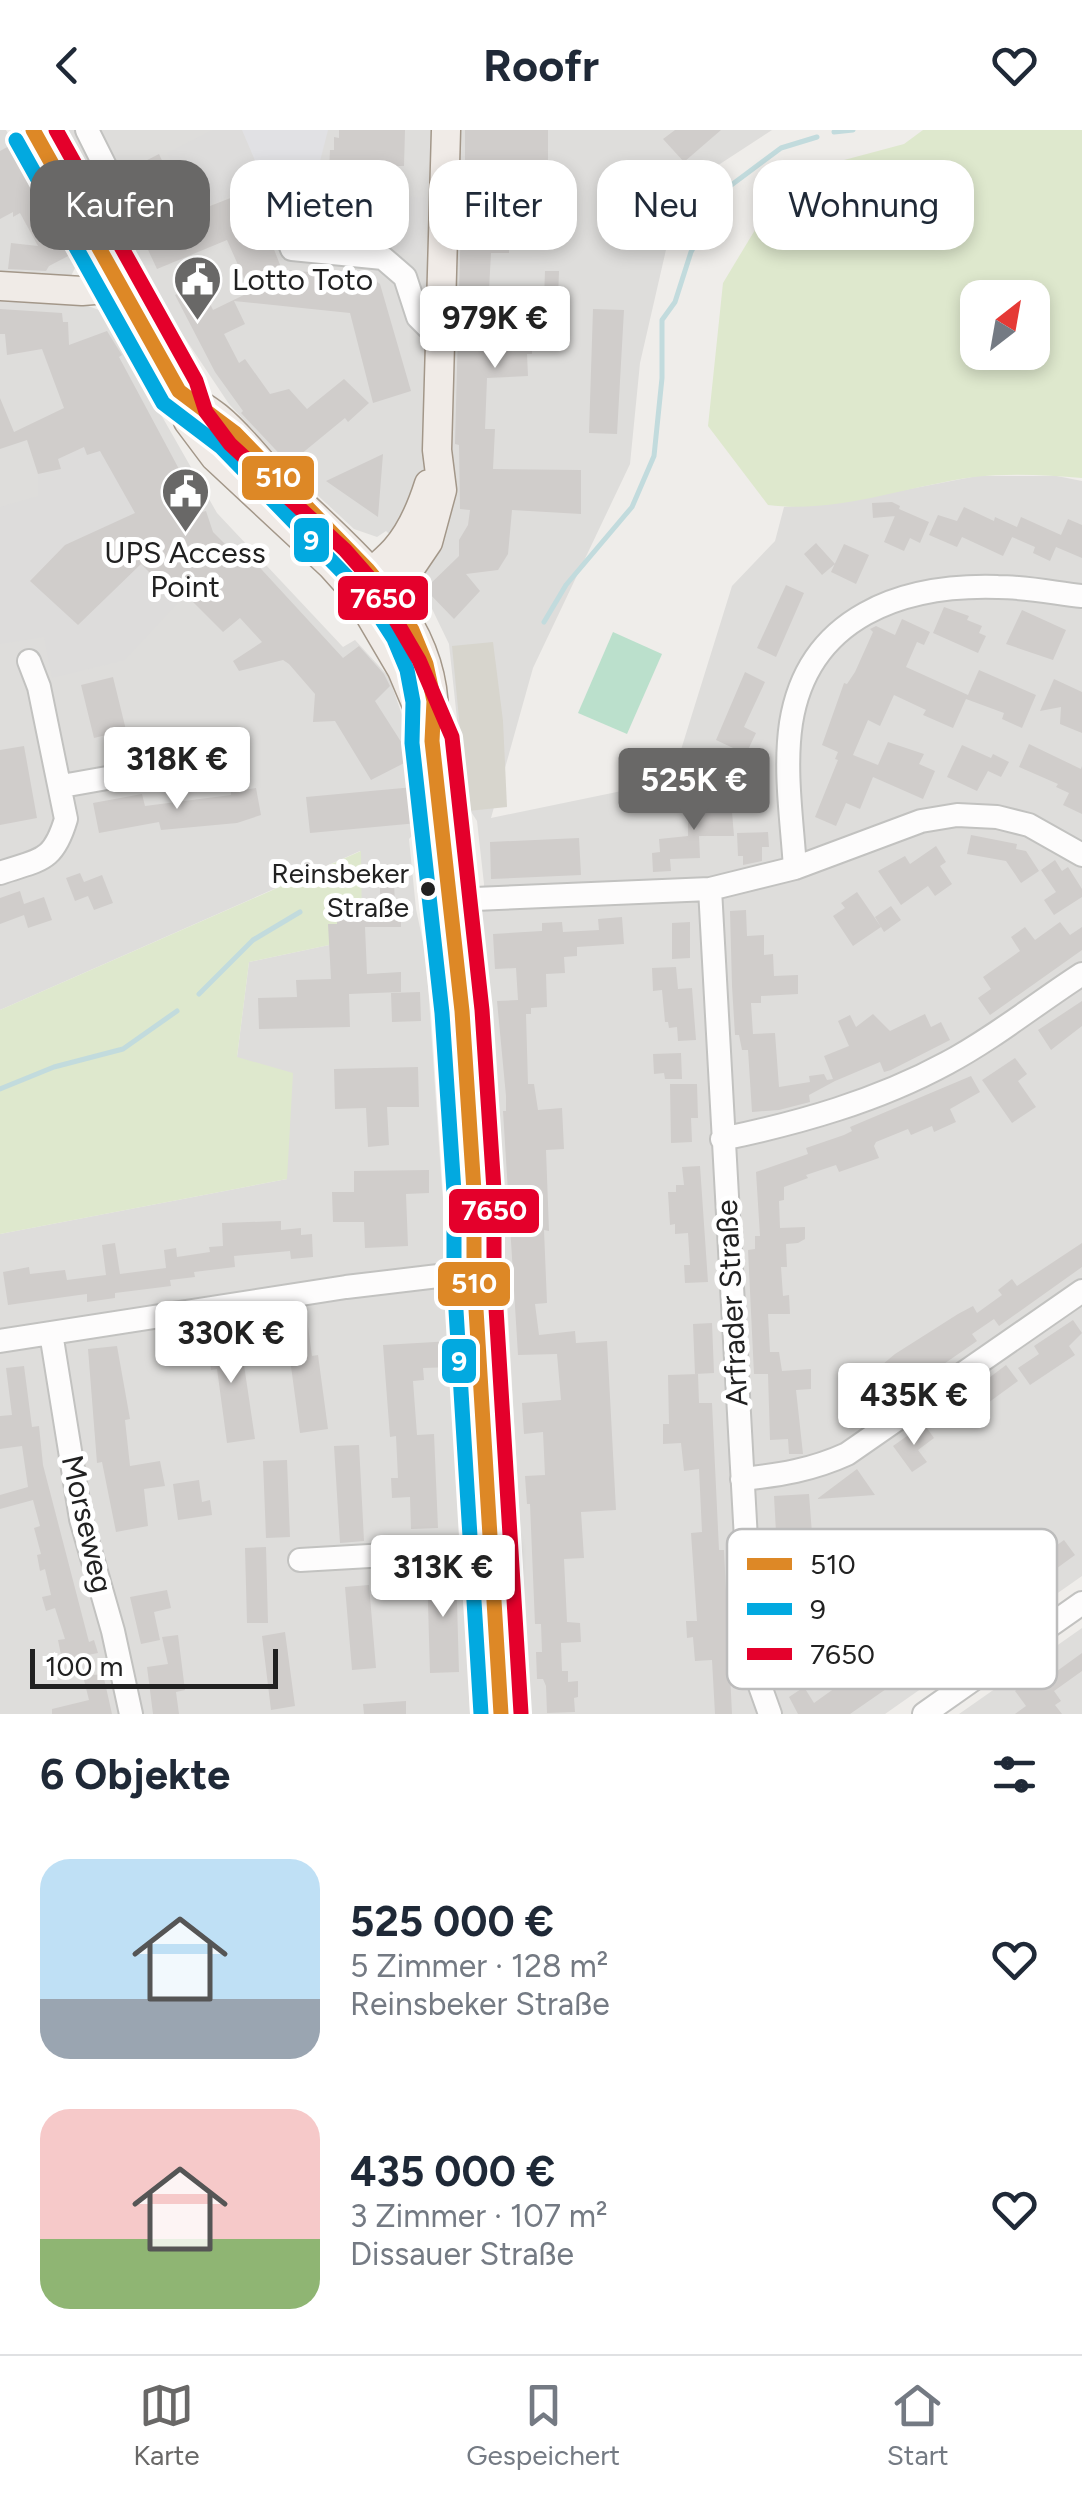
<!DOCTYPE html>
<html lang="de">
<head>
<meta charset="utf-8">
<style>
	:root { --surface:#fff; --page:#f2f2f3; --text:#1f2937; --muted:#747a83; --line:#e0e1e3; --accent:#696867 }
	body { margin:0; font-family:Figtree,sans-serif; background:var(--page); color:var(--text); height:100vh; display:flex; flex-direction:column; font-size:38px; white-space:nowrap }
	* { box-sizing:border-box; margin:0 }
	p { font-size:32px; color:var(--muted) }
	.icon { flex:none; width:55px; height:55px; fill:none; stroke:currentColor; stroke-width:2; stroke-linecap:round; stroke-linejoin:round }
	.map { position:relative; height:1584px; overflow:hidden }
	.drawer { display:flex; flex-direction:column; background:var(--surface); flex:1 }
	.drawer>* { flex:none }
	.guide { position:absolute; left:30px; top:30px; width:1022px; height:90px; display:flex; gap:20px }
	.needle { width:65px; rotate:31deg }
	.fabs { position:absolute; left:960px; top:150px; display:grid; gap:20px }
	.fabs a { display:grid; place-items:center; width:90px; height:90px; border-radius:20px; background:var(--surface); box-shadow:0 5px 15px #0003; font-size:50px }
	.scale { position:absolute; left:30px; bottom:25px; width:248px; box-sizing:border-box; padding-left:10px; border:5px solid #212121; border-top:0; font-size:28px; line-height:35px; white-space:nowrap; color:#212121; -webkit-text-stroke:8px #fff; paint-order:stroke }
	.price { position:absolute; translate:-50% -85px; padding:0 22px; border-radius:10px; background:#fff; color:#222; font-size:32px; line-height:65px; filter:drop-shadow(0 2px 5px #0008) }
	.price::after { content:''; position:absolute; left:50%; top:60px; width:30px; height:22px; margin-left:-15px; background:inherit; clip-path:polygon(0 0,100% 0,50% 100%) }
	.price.selected { background:var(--accent); color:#fff }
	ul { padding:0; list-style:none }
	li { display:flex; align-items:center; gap:30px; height:250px; padding:0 40px }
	li span { display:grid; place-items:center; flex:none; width:280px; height:200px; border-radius:30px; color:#555 }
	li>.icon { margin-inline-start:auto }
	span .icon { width:120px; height:120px; fill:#fffc; stroke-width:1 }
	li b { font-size:42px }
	h2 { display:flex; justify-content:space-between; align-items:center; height:120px; padding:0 40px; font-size:42px }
	.pill { padding:0 35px; border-radius:30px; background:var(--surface); box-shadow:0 5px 15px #0003; font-size:35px; line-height:90px }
	.pill.selected { background:var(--accent); color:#fff }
	header { display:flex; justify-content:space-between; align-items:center; height:130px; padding:0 40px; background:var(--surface); font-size:45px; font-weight:700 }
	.menu { display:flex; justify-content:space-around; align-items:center; height:140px; border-top:2px solid var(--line); background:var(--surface); font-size:28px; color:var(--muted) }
	.menu a { display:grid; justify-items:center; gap:5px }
	.menu .selected { color:var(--accent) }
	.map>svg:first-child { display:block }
</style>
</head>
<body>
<header><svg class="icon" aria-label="back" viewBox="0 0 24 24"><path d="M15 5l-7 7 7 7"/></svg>Roofr<svg class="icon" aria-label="heart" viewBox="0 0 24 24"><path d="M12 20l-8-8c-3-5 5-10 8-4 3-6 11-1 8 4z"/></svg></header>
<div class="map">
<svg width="1082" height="1584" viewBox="0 0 1082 1584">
	<rect width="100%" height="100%" fill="#efedea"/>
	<!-- residential -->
	<path fill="#dedddb" d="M0,0H6L76,123L77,134L71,146L88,176L102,181L217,383L343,517L355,510L389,547L403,588L413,632L420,697L409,709L416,779L426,826L442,1059L453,1156L470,1584H0V1104L287,1049L237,927L249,832L362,808L360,721L0,880Z
		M64,0H772L700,47L671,98L640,233L630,334L533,538L491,688L641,657L675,639L732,456L775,411L784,377L842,372L977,346H1057L1082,351V1446L885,1584H531L490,872L481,789L484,754L477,691L466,674L449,514L421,456L426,440L386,401L377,407L354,399L286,336L229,274L150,156Z
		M1082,1498V1584H959Z"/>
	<!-- religious -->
	<path fill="#dddcdb" d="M212,0H242L264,51L196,81L167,23Z
		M374,64L426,68L422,125L311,112L297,82L338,69L368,70Z
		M84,317L87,325L100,321L128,370L156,361L162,371L65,415L30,450L78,495L141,434L179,472L125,530L52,548L44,507L0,514V377L38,366V344L61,339L58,329Z"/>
	<!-- construction -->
	<path fill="#d7d5cd" d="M493,512L503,591L507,677L468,681L452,516Z"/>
	<!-- grass -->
	<path fill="#dee8cd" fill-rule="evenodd" d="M923,0H1082V348C1047,345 1009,343 974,347C907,356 836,384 768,375L708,296L723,153L788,45L904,14ZM978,168H1032V222H978Z
		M361,721L362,808L249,832L237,927L293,943L287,1049L0,1104V880Z"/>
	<!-- pitch -->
	<path fill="#bbe0cc" d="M613,502L662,524L627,604L578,583Z"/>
	<!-- plaza -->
	<path fill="#e1e1e4" d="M242,0H328L318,39L268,61Z"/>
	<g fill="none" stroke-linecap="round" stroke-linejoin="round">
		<!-- stream -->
		<path stroke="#c2dbdd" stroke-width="5" d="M834,2L853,0
			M544,492L566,455L632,377L654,326L662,248V190L675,172L691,122L726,59L781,18L817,7
			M199,864L253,810L300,782
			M0,959L54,937L123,919L177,881"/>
	</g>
	<!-- building -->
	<path fill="#d0cdcb" d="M339,0H405L404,36H394L393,65L374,64L368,70L338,69L297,82L288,60L329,42L330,20H334V7L339,8Z
		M465,0H548V39H562V53H542V62H528V80H520L519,116H509V123H491L488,178H507L506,183H523L522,211H532V224H527L528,246L487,248L485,299H495L493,339L581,340V384L512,380L508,424L498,440L466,444L480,461L454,489L425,459L459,426V410L468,395L470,380L460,379L459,315L455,314L461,87L497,89V39H484V30H465Z
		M675,0H721L684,32L663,9Z
		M11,15L72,124L49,136L46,141L8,139L11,113L38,116L20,83L13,87V82L0,89V21Z
		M159,24L187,85L251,60L282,140L369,146L380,154L411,261L373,273L350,183L234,171L245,194L224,204L239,233L245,229L270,264L289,259L307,279L344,249L369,273L348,292L345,288L289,334L241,283L243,281L215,242L175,165L200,153L213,180L250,162L227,110L157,139L114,47Z
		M645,30L672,45L649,88L622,73Z
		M545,141H559L558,170H544Z
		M0,179L62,183L63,192H68L69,215L107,201L122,225L119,227L202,382L206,381L213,402L232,421L239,415L343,528L359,516L384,544L390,556L375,571L412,629L371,650L335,591L313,592L315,564L289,534L283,530L239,541L233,531L262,512L240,488L223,502L190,469L188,472L182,468L179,472L141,434L78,495L30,451L65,415L135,383L100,321L87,325L84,317L58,329L61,339L38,344L27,310L0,319V268L14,302L64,278L42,219L7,225L5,204H0Z
		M593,179L624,180L617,304L589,303Z
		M383,324L378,387L326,351Z
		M892,372L900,376L899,379L929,392L920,413L910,408L904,421L884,412L897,381L895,386L873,388L872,373Z
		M964,377L994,391L995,387L1017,397L1021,387L1061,405L1068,389L1082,395V428L1056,417L1050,431L1033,423L1035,417L1012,407L1016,399L1003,426L962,407L957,417L929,405L938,385L957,391Z
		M816,413L835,434L822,445L804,424Z
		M844,414L869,425L856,454L831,442Z
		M786,455L804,463L776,527L757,518Z
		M944,477L969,486L967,490L982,496L979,503L986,506L978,523L933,503Z
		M1022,480L1066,500L1053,530L1006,514Z
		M902,489L930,502L924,515L917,512L906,537L968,565L979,540L1036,565L1022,598L1002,589L1004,583L966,569L953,598L923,585L926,580L894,565L880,596L868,590L853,625L878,635L888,612L924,624L919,634L935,641L923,669L873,647L860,679L846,673L836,696L815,687L838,630L835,629L838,622L822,615L844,553L847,554L855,542L873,502L870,499L876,496L895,505Z
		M745,542L765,552L744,597L756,603L746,624L716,610Z
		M113,547L126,600L94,608L81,555Z
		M1054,549L1082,562V603L1060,594L1061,577L1040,581Z
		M1029,614L1081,639L1082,636V684L1063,675L1069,663L1056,657L1058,654L1019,637Z
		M962,615L991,628L993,624L1009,632L1001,647L988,641L977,661L947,647Z
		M24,616L37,688L0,695V620Z
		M414,657L418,693L310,703L306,667Z
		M256,658L261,685L237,693L161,700L159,692L99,703L93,673L142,664L145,676L231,665V662Z
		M712,665L713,678L722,677V683L732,682L734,706H699L700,728L670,729L671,741L653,742L652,723L660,722L659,709L688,706V680L695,671L694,666Z
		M768,702L769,717H762V731L743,735V726H738L737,703Z
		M971,705L1017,714L1016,719L1026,721L1039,741L1021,753L1006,731L967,724Z
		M579,708L581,745L491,749L490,712Z
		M936,716L946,732L940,736L952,754L935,766L928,756L901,775L878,741L905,726L910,734Z
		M1055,730L1062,741L1068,737L1082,759V767L1054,785L1044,770L1056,762L1041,740Z
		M80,743L84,752L102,745L113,773L94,780L88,766L75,771L66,748Z
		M380,748H394L395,781H401V797H365L367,844L401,842V862L349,864L350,897L259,899L258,868L297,867L296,850L331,849L328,794H337V784L346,783V776L380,775Z
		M20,761L24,774L44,767L52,790L28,798L24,785L0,794V768Z
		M857,762L881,797L853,816L833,786L845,778L841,773Z
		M891,776L901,790L884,802L875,787Z
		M746,780L747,806L764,805V825L773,824L774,846L798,845V864L761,866V873H751L753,904L775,903L779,957L810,952L809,946L824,944L827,950L833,949L824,926L849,916L838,891L850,885L856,897L873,884L890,901L925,884L931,897L941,892L950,910L891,940L884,942L880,932L835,951L809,965L810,972L779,980L752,982L748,920H742L739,905H735L732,856L730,781Z
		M622,787L624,814L577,817V826L564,827L565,843L546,844L547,877L531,878V884H526L528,954H534L538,980L562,978L564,1019L546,1020L549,1101L544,1100L547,1173L535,1174L539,1205L575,1201L576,1213L607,1211L616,1380L581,1382L584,1428L564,1429L567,1492L580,1493L581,1512L561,1513L562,1541H568V1552L578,1551V1567L574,1568L575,1582L547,1583L546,1556L543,1549H537L536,1522H542L541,1494H535L530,1374H527L525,1346L545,1345L543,1302L524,1304L522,1273L561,1270L557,1224L518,1225L503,981H506V966L497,871L518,870L516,838L495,839L493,804L542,801V793L562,792L563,802L599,800L598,789Z
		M690,792V828L672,829V793Z
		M1060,792L1070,805L1082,797V820L990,885L978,868L991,859L983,847L1020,821L1011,807L1025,797L1035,810Z
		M676,837L678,859L692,858L696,910L678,911L677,897L669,898L668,892H665L662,860L653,861L652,838Z
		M420,862L421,891L392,892L391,863Z
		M1082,871V896L1051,920L1038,900Z
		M681,923L682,949H665L664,943L654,944L653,924Z
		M1015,928L1027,944L1018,951L1036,977L1012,993L982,950Z
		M418,937L419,977H387L389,1015L368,1017L366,978L335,979L334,939Z
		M971,946L980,962L950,979L956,992L934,1002L932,996L911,1005L908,999L876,1012L874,1016L879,1028L839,1042L836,1035L806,1045L808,1048L784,1057V1070L779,1071L780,1098L805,1097V1109L798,1113L786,1114L787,1137H781L783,1166L789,1165L790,1184H768L770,1222H779L782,1241L811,1239V1259L796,1260L803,1324H789L788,1309L770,1310L768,1244H754L748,1120L755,1119V1106H760L756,1042L808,1024L806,1018L844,1005L852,1001L850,997Z
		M670,954H697L698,988H691L692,1012L671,1013Z
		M700,1036L708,1152L685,1153L684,1135H690L688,1103L675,1104V1094L670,1095L668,1062H676V1055H684L682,1037Z
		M429,1040V1063L406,1064L408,1116L365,1118L364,1092H333L332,1062H354V1041Z
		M281,1091V1100L301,1098V1105L312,1104L313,1127L291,1129L290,1121L234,1126L235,1137L194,1142L195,1147L170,1150L171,1156L115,1163V1168L87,1172V1164L79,1165L8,1175L3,1142L29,1137L30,1144L65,1140L67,1150L106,1145L102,1115L115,1113L120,1144L166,1138L164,1120L176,1118L177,1127L210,1122L209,1117L223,1116L222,1093Z
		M1082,1113V1137L999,1196L994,1189L972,1204L977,1211L925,1247L920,1241L879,1270L864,1250L895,1224L958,1184L973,1176L977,1183L1002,1165L998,1160L1012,1149L1017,1156Z
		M307,1189L312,1226L318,1225L328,1299L300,1303L290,1229L284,1230L279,1193Z
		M1073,1190L1082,1203L1069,1216L1075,1225L1030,1255L1018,1238L1039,1224L1034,1216Z
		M712,1193L714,1243L695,1244L693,1194Z
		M233,1199L239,1236L244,1235L255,1309L227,1313L217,1239L211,1240L206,1202Z
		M452,1211L453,1237L423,1238L424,1250L413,1251L417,1305L434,1304L438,1398L411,1399L410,1367L392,1368L391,1348H398L396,1306L390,1307L383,1215Z
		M117,1216L130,1289L125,1290L130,1336L160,1331L165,1356L144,1359L148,1396L116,1402L102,1332L97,1333L88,1219Z
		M1006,1235L1018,1251L981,1278L969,1263Z
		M24,1236L32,1297L39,1296L43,1335L89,1512L94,1510L98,1523L62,1530L58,1510L65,1509L55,1478L46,1481L42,1467L51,1465L45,1439L40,1441L37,1425L41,1424L34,1398L40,1396L33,1370L0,1379V1365L28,1357L22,1316L0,1319V1286L12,1285L6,1238Z
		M698,1244L699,1273H712L719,1420H724L732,1584H715L712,1530L695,1531L693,1507L687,1508L686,1491H697L691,1403L702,1402L699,1339L684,1341L681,1313L663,1314V1294H669L668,1245Z
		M924,1294L934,1308L918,1320L927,1332L912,1342L893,1316Z
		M359,1315L364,1411L340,1413L334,1316Z
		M287,1330L290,1407L266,1408L263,1331Z
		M857,1339L875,1365L817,1369Z
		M199,1350L202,1372L210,1370L212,1385L178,1390L173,1354Z
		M809,1364L813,1417H817L818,1436L836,1433L832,1446L821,1452L794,1426L800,1490L792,1494L795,1511L777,1514L776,1490H768L767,1453L774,1452L773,1439L778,1438L774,1366Z
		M1064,1410L1075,1425L1027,1460L1009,1434L1027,1421L1035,1431Z
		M266,1417L268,1493H247L245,1418Z
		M456,1438L459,1542L430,1543L427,1439Z
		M369,1455L376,1538L352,1540L345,1457Z
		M167,1460L171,1478L154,1482L160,1510L141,1514L130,1467Z
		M932,1480L954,1512L850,1584H798L789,1567L804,1557L814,1573L888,1520L887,1518L910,1501L907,1497Z
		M285,1502L295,1576L271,1580L262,1506Z
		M178,1505L185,1560L176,1562L179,1584H153L147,1537L168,1534L162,1507Z
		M1082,1523V1541L1054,1561L1061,1571L1055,1575L1062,1584H1015L1026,1576L1015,1561L1041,1542L1046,1549Z
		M103,1544L112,1584H52V1579L89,1570L83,1546Z
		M406,1571V1584H364L363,1574Z"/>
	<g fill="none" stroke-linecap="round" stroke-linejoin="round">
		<defs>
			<path id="minor" d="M87,0L105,36
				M268,61L292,119L383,128L405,147L418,187L440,209
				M62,656L237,625
				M795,738C792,691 784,640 791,593C808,486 903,454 998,457C1026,457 1055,463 1082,466
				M0,743C40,729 53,733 66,689L39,557L29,531
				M710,759L750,1482L755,1542L770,1584
				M449,774L475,769L710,759L795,738L921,691L957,685L997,687L1029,695L1082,725
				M722,1009C799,993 877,971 947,933C994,908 1037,873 1082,844
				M51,1203L81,1389L113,1501L131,1584
				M0,1211L346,1157L455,1144L474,1147
				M742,1349C780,1345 812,1340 847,1324L1082,1161
				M300,1430L491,1419
				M924,1584L1082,1473"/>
			<path id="major" d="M33,0L179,261L188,291L215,327L331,435L358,465L402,540L432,611
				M0,156L82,161L119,158
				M179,261C191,270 205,277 217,287C242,307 262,336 286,359C358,429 449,498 432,611L462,881L474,1061V1147L501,1584
				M363,454C372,439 385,432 396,419C411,402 422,376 429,354
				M369,461L407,443L428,412L442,360L437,320L446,0"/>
		</defs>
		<!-- minor casing -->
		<use href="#minor" stroke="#c2c2c0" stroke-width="26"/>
		<!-- major casing -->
		<use href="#major" stroke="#a39789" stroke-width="31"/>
		<!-- minor -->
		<use href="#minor" stroke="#fdfcfc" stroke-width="22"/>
		<!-- major -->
		<use href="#major" stroke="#f0ebe7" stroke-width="28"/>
		<defs>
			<path id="bus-1" d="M33,0L179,261L235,303L368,440L392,469L412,500L426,534L434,571L432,611L462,881L474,1061V1147L501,1584"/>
			<path id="bus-2" d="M16,10L163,273L221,317L353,453L376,481L394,509L407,540L413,572L412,613L442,883L454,1062V1148L481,1584"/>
			<path id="bus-3" d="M56,0L196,251L206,282L230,314L345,420L374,453L419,530L452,607L482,880L494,1060V1146L521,1583"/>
		</defs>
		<!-- bus-1 casing -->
		<use href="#bus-1" stroke="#fff" stroke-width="22"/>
		<!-- bus-2 casing -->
		<use href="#bus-2" stroke="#fff" stroke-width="22"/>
		<!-- bus-3 casing -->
		<use href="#bus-3" stroke="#fff" stroke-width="22"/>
		<!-- bus-1 -->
		<use href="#bus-1" stroke="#dd8826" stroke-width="15"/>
		<!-- bus-2 -->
		<use href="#bus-2" stroke="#02a9e0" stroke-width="15"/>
		<!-- bus-3 -->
		<use href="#bus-3" stroke="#e4002b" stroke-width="15"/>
	</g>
	<!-- icons -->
	<defs>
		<symbol id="civic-pin" viewBox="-11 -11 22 30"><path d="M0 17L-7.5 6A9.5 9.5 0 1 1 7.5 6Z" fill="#696867" stroke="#fff"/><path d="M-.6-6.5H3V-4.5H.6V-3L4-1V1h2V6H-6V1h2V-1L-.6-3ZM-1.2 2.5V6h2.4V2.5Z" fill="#fff"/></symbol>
	</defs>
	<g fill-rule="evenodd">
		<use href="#civic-pin" x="170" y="122" width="55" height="75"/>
		<use href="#civic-pin" x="158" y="334" width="55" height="75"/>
	</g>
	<!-- markers -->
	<circle fill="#212121" stroke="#fff" stroke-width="4" cx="428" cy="759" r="9"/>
	<g text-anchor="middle" stroke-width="10" stroke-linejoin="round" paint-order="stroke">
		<!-- bus labels -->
		<g font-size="28" fill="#212121" stroke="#fff" text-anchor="end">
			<text x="409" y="753">Reinsbeker<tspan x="409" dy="34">Straße</tspan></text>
		</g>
		<!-- poi labels -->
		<g font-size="30" fill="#212121" stroke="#fff" text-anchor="start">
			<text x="232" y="160">Lotto Toto</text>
			<text x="185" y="433" text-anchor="middle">UPS Access<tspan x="185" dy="34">Point</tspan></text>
		</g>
		<!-- street labels -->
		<g font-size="30" fill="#212121" stroke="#fff">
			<text transform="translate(732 1173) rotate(-93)" y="10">Arfrader Straße</text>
			<text transform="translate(87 1394) rotate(77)" y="10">Morseweg</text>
		</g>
	</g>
	<!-- legend -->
	<rect x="727" y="1399" width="330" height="160" rx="15" fill="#fff" stroke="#bcbcbc" stroke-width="2.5"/>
	<rect x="747" y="1428" width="45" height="12" fill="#dd8826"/>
	<rect x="747" y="1473" width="45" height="12" fill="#02a9e0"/>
	<rect x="747" y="1518" width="45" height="12" fill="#e4002b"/>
	<g font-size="28" fill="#212121">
		<text x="810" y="1444">510</text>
		<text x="810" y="1489">9</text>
		<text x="810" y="1534">7650</text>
	</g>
	<g stroke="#fff" stroke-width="4">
		<rect x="240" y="324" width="76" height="48" rx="10" fill="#dd8826"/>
		<rect x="292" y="386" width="39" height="48" rx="10" fill="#02a9e0"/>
		<rect x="336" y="444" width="94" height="48" rx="10" fill="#e4002b"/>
		<rect x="447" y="1057" width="94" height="48" rx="10" fill="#e4002b"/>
		<rect x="436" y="1130" width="76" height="48" rx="10" fill="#dd8826"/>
		<rect x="440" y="1207" width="38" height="48" rx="10" fill="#02a9e0"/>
	</g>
	<g font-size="28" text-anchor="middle" font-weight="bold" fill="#fff">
		<text x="278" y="357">510</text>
		<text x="311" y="420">9</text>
		<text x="383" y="478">7650</text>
		<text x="494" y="1090">7650</text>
		<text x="474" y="1163">510</text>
		<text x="459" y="1241">9</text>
	</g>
</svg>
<div class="fabs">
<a><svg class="needle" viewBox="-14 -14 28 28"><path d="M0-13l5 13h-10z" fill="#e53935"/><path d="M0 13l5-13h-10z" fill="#747a83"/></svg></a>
</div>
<div class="scale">100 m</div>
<b class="price" style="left:495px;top:241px">979K €</b>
<b class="price" style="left:177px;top:682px">318K €</b>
<b class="price selected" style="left:694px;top:703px">525K €</b>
<b class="price" style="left:231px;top:1256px">330K €</b>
<b class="price" style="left:914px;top:1318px">435K €</b>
<b class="price" style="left:443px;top:1490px">313K €</b>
<div class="guide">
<a class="pill selected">Kaufen</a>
<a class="pill">Mieten</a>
<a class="pill">Filter</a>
<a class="pill">Neu</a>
<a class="pill">Wohnung</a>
</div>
</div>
<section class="drawer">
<h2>6 Objekte<svg class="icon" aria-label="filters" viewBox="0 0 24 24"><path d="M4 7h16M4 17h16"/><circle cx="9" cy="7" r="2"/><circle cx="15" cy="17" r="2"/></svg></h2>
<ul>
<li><span style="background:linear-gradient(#bfe0f5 70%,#9aa5b1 0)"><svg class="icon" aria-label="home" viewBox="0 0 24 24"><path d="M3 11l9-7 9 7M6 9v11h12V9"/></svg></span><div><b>525 000 €</b><p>5 Zimmer · 128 m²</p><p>Reinsbeker Straße</p></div><svg class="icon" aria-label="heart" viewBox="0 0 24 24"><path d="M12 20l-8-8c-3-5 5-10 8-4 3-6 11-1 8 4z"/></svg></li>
<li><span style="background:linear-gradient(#f6c9c9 65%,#8fb573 0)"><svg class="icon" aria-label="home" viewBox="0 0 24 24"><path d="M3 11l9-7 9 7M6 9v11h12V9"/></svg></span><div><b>435 000 €</b><p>3 Zimmer · 107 m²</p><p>Dissauer Straße</p></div><svg class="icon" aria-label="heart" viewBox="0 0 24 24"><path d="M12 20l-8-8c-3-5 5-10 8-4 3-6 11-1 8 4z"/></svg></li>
</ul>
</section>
<nav class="menu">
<a class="selected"><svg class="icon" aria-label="map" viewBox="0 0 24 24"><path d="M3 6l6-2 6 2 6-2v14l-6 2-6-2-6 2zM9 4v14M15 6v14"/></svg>Karte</a>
<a><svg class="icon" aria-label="saved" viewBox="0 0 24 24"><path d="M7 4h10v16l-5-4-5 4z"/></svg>Gespeichert</a>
<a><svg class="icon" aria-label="home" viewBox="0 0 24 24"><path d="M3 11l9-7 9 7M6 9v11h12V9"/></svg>Start</a>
</nav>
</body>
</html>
